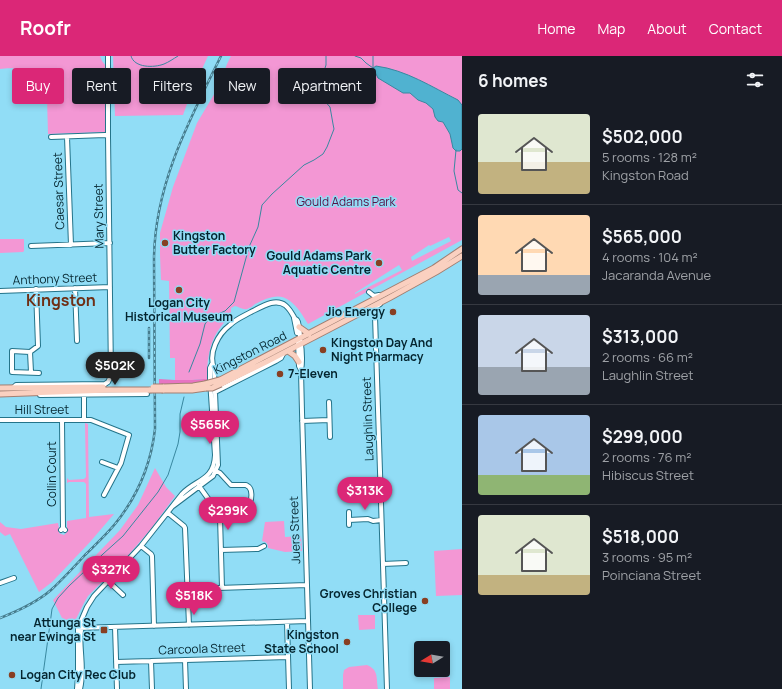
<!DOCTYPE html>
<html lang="en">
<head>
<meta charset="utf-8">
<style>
	:root { --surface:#171b24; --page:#20242c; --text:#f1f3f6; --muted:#9ea1a6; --line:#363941; --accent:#db2777 }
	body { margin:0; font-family:Manrope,sans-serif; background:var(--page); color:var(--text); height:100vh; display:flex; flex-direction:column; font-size:15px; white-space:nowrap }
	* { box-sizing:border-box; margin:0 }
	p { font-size:13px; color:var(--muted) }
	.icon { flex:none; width:22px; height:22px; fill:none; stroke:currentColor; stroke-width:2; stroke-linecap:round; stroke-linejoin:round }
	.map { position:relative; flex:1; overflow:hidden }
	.details { display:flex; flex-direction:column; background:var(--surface); width:320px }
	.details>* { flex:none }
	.top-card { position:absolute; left:12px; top:12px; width:380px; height:36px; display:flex; gap:8px }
	.needle { width:26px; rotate:259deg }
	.fabs { position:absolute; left:414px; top:585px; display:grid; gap:8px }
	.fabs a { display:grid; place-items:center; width:36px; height:36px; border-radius:4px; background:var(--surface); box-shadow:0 2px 6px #0003; font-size:20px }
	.price { position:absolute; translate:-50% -34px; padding:0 9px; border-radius:14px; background:var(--accent); color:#fff; font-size:13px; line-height:26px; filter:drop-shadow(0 1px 2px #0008) }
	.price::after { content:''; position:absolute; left:50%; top:24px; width:12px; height:9px; margin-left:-6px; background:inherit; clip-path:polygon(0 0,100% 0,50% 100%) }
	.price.active { background:#222; color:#fff }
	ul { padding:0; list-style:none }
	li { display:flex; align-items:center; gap:12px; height:100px; padding:0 16px }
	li+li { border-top:1px solid var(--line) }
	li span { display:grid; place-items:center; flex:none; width:112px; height:80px; border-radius:4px; color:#555 }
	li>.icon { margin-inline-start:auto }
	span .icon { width:48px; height:48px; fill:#fffc; stroke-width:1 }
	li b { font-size:17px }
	h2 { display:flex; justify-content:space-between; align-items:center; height:48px; padding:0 16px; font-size:17px }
	.pill { padding:0 14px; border-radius:4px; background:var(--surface); box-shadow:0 2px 6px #0003; font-size:14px; line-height:36px }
	.pill.active { background:var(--accent); color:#fff }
	header { display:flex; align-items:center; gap:24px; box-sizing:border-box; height:56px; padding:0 20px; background:var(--accent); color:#fff }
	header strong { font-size:19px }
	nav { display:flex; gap:22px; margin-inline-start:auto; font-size:14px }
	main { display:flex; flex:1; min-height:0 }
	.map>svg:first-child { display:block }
</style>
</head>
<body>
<header>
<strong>Roofr</strong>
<nav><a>Home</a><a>Map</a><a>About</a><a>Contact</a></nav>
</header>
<main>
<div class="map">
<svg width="462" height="633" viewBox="0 0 462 633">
	<rect width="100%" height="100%" fill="#91ddf6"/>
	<!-- green -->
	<path fill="#f397d4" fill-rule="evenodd" d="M0,0H100L102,5L106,10L103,38L105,44V76L48,78L47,42H36C37,33 35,22 26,16C20,11 7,12 0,13Z
		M113,0H208L191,37L183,59L115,60Z
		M231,0H462V184L308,268C303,260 298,251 290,245C279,236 267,242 255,248C253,250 250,252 247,253C243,254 239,251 235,250L231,252V260C211,277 207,298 207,323H203L192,324H175V302H170L169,225L161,224L160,199V177L173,131L197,67L219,30L227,8ZM449,181L451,185L412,205L411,201L429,189L430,190ZM399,209L402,214L355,238V237Z
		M0,183H24V195L23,196L0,197Z
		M85,367L88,368L89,461L114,458L90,486L52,526L39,536L10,478L5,480L0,476V466L6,471L21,473L58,467L59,472V477L61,478L64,479L67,476V465L86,462V428L84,426H69L67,427V422L69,424L84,423L86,421Z
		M155,412L166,431L175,440L151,473L125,503L88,540L84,547L74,567L62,562L53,544L120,474L138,449Z
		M284,465L285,481L301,480L302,495L285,496L268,492C268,487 266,486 262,485L265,466Z
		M462,493V539L436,540L434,495Z
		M358,559H375V573L359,574Z
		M367,609C379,614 376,622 378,633H343V619L344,614L349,611Z
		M450,621V633H434V622Z"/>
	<!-- forest -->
	<path fill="#e774c2" d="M159,323L175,324H192L204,323H207L208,326L194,328L159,329Z"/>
	<!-- water -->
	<path fill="#50b2d0" stroke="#3988a0" d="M376,10C406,14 432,31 458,44L462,49V93L460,95H456L453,92L450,78L443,66L438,65L435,61L433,53L426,47L418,44L410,37H403L378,22L373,12Z"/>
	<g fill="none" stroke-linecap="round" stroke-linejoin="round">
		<!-- stream -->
		<path stroke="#3988a0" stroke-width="1" d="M131,0C134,12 154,12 164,8C169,6 173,3 178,0
			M355,0L361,2L366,7L373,12
			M373,0V11
			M456,94L454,115L458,134L462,137
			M189,316L200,288L205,268L208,264L213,260L225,255L234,246L249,191L258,171L262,149L272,138L304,109L314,104L323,98L327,91L334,73L333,68L330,51L322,42L319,31L321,24L326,9V0
			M41,633L50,568L52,553L58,542L69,530L103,498L123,480L158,436L168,419L178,388L180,376V358L184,341"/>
		<defs>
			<path id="minor" d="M51,81L105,79L108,80
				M67,81L71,189
				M31,190L110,187
				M75,232L77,285
				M36,233L38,290L30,296L12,295V316L39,317
				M0,235L110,231
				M369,236L374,240L379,239
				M380,248L376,251V258L375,260L387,633
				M294,262L297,277
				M298,287L299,310L301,314
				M30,296L31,316
				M13,332L16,329L105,328L108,326L111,320L108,80V0
				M215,336L276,305L281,302L283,298
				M40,339L147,338
				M84,339V364
				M329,346L330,381
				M0,364H91L129,379L121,407L104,439
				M62,364L63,472
				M302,365L329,364
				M102,406L118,412
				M214,414L220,417L231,429H246L249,431C252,434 252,442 250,446
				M199,430L217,455L220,461L222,532
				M173,450L213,420L218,409L214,312C208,297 218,278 230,269C236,263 244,260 251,256C257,253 264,249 271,247C284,244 289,252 294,261C297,266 296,261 298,266C299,271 300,277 300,282C302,293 303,304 301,315L302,356L310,633
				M349,456V469
				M168,457L184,470L185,472L189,569
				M349,464L368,463L373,465L381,464
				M61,474L63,472L65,474
				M141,490L151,498L152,500L154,570
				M221,494L258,493L264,490
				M383,508L406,507
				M108,525L123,539
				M0,527L14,522
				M187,533L307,529
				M287,566L289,633
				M115,571L117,633
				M78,572L308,565
				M185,604L186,633
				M151,605L152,633
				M116,606L288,601
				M77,633L78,620V572L87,551L94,540L141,490L182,438C196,423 214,425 215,399L210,324V312L212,308
				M80,633C86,610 76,586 83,564"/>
			<path id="major" d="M299,271L309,278
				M288,295L295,300L299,306
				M220,324L434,212L462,193
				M221,328L266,306L389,242L436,216L462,200
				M163,331L193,330L205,328
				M0,332L103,331
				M163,334H192L206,332
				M0,338L109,334H150"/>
		</defs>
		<!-- minor casing -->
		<use href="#minor" stroke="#24748a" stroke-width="6"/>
		<!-- major casing -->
		<use href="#major" stroke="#a27f72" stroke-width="7"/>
		<!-- minor -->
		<use href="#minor" stroke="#fff" stroke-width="4"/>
		<!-- major -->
		<use href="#major" stroke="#fad0c0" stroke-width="5"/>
		<defs>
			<path id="rail" d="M149,272V302
				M0,562C18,555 36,547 51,534C63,523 74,511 85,499C95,489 106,479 115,468C137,441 151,408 155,373L154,202C155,128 189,65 221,0"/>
		</defs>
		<!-- rail casing -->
		<use href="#rail" stroke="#467c8d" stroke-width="2.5"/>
		<!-- rail -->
		<use href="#rail" stroke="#91ddf6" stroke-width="1" stroke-dasharray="3" stroke-linecap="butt"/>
		<defs>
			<path id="major-bridge" d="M205,328L220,324
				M153,331H163
				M206,332H212L221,328
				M150,334H163"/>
		</defs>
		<!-- major-bridge casing -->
		<use href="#major-bridge" stroke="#a27f72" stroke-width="7" stroke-linecap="butt"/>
		<!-- major-bridge -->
		<use href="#major-bridge" stroke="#fad0c0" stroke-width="5"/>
	</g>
	<!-- markers -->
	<g fill="#883f23" stroke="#91ddf6" stroke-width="1.5">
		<circle cx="165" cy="187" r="4"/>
		<circle cx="379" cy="207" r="4"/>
		<circle cx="179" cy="234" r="4"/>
		<circle cx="393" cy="256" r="4"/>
		<circle cx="323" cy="294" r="4"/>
		<circle cx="280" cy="318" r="4"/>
		<circle cx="425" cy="545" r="4"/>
		<rect x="100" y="570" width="8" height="8" rx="2"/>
		<circle cx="347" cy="586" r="4"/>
		<circle cx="12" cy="619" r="4"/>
	</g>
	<g text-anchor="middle" stroke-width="3" stroke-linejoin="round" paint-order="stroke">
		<!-- street labels -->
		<g font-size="12" fill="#04252f" stroke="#91ddf6">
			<text transform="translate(59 135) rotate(-92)" y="4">Caesar Street</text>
			<text transform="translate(99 160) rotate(-91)" y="4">Mary Street</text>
			<text transform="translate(55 223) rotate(-2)" y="4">Anthony Street</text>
			<text transform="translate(250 297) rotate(-27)" y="4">Kingston Road</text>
			<text x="42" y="358">Hill Street</text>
			<text transform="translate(368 363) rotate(-92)" y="4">Laughlin Street</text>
			<text transform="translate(52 418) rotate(-90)" y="4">Collin Court</text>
			<text transform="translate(295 474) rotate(-92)" y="4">Juers Street</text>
			<text transform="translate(202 593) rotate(-2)" y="4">Carcoola Street</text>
		</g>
		<!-- park labels -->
		<g font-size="12" fill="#591146" stroke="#91ddf6">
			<text x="346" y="150">Gould Adams Park</text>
		</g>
		<!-- poi labels -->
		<g font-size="12" font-weight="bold" fill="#04252f" stroke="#91ddf6" text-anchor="end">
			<text x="173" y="184" text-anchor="start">Kingston<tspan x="173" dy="14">Butter Factory</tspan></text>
			<text x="371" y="204">Gould Adams Park<tspan x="371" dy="14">Aquatic Centre</tspan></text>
			<text x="179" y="251" text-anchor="middle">Logan City<tspan x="179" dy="14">Historical Museum</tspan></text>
			<text x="385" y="260">Jio Energy</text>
			<text x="331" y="291" text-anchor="start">Kingston Day And<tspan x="331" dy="14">Night Pharmacy</tspan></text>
			<text x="288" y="322" text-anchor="start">7-Eleven</text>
			<text x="417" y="542">Groves Christian<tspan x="417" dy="14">College</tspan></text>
			<text x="96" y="571">Attunga St<tspan x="96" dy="14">near Ewinga St</tspan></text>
			<text x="339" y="583">Kingston<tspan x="339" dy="14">State School</tspan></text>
			<text x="20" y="623" text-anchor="start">Logan City Rec Club</text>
		</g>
		<!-- district labels -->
		<g font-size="16" font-weight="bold" fill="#6f2e14" stroke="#91ddf6">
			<text x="61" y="250">Kingston</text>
		</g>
	</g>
</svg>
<div class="fabs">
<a><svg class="needle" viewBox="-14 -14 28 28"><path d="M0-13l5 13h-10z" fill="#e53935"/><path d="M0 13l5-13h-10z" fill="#9ea1a6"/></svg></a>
</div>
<b class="price active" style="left:115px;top:330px">$502K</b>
<b class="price" style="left:210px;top:389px">$565K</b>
<b class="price" style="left:365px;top:455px">$313K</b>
<b class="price" style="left:228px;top:475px">$299K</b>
<b class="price" style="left:111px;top:534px">$327K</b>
<b class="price" style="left:194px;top:560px">$518K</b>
<div class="top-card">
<a class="pill active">Buy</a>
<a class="pill">Rent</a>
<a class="pill">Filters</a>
<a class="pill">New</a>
<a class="pill">Apartment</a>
</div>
</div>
<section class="details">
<h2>6 homes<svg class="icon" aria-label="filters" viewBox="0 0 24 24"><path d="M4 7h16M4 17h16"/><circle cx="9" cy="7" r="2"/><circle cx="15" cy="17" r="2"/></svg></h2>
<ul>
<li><span style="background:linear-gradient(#dfe7d0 60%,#c2b280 0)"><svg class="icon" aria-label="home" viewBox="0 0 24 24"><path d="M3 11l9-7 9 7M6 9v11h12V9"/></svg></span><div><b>$502,000</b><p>5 rooms · 128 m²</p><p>Kingston Road</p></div></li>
<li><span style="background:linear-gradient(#ffd9b3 75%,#9aa5b1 0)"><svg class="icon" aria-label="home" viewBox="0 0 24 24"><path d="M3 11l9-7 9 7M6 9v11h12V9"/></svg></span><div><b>$565,000</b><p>4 rooms · 104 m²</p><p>Jacaranda Avenue</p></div></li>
<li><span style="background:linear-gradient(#c9d6e8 65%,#9aa5b1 0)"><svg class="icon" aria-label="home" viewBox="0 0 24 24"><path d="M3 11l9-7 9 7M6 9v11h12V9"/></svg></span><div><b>$313,000</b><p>2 rooms · 66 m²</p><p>Laughlin Street</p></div></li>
<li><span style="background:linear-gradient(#a9c7e8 75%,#8fb573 0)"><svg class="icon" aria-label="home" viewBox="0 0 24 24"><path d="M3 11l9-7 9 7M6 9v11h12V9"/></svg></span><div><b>$299,000</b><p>2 rooms · 76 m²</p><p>Hibiscus Street</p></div></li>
<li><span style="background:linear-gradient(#dfe7d0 75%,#c2b280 0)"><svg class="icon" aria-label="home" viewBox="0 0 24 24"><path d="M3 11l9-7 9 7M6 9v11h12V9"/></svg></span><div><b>$518,000</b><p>3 rooms · 95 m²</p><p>Poinciana Street</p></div></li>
</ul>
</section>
</main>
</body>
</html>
